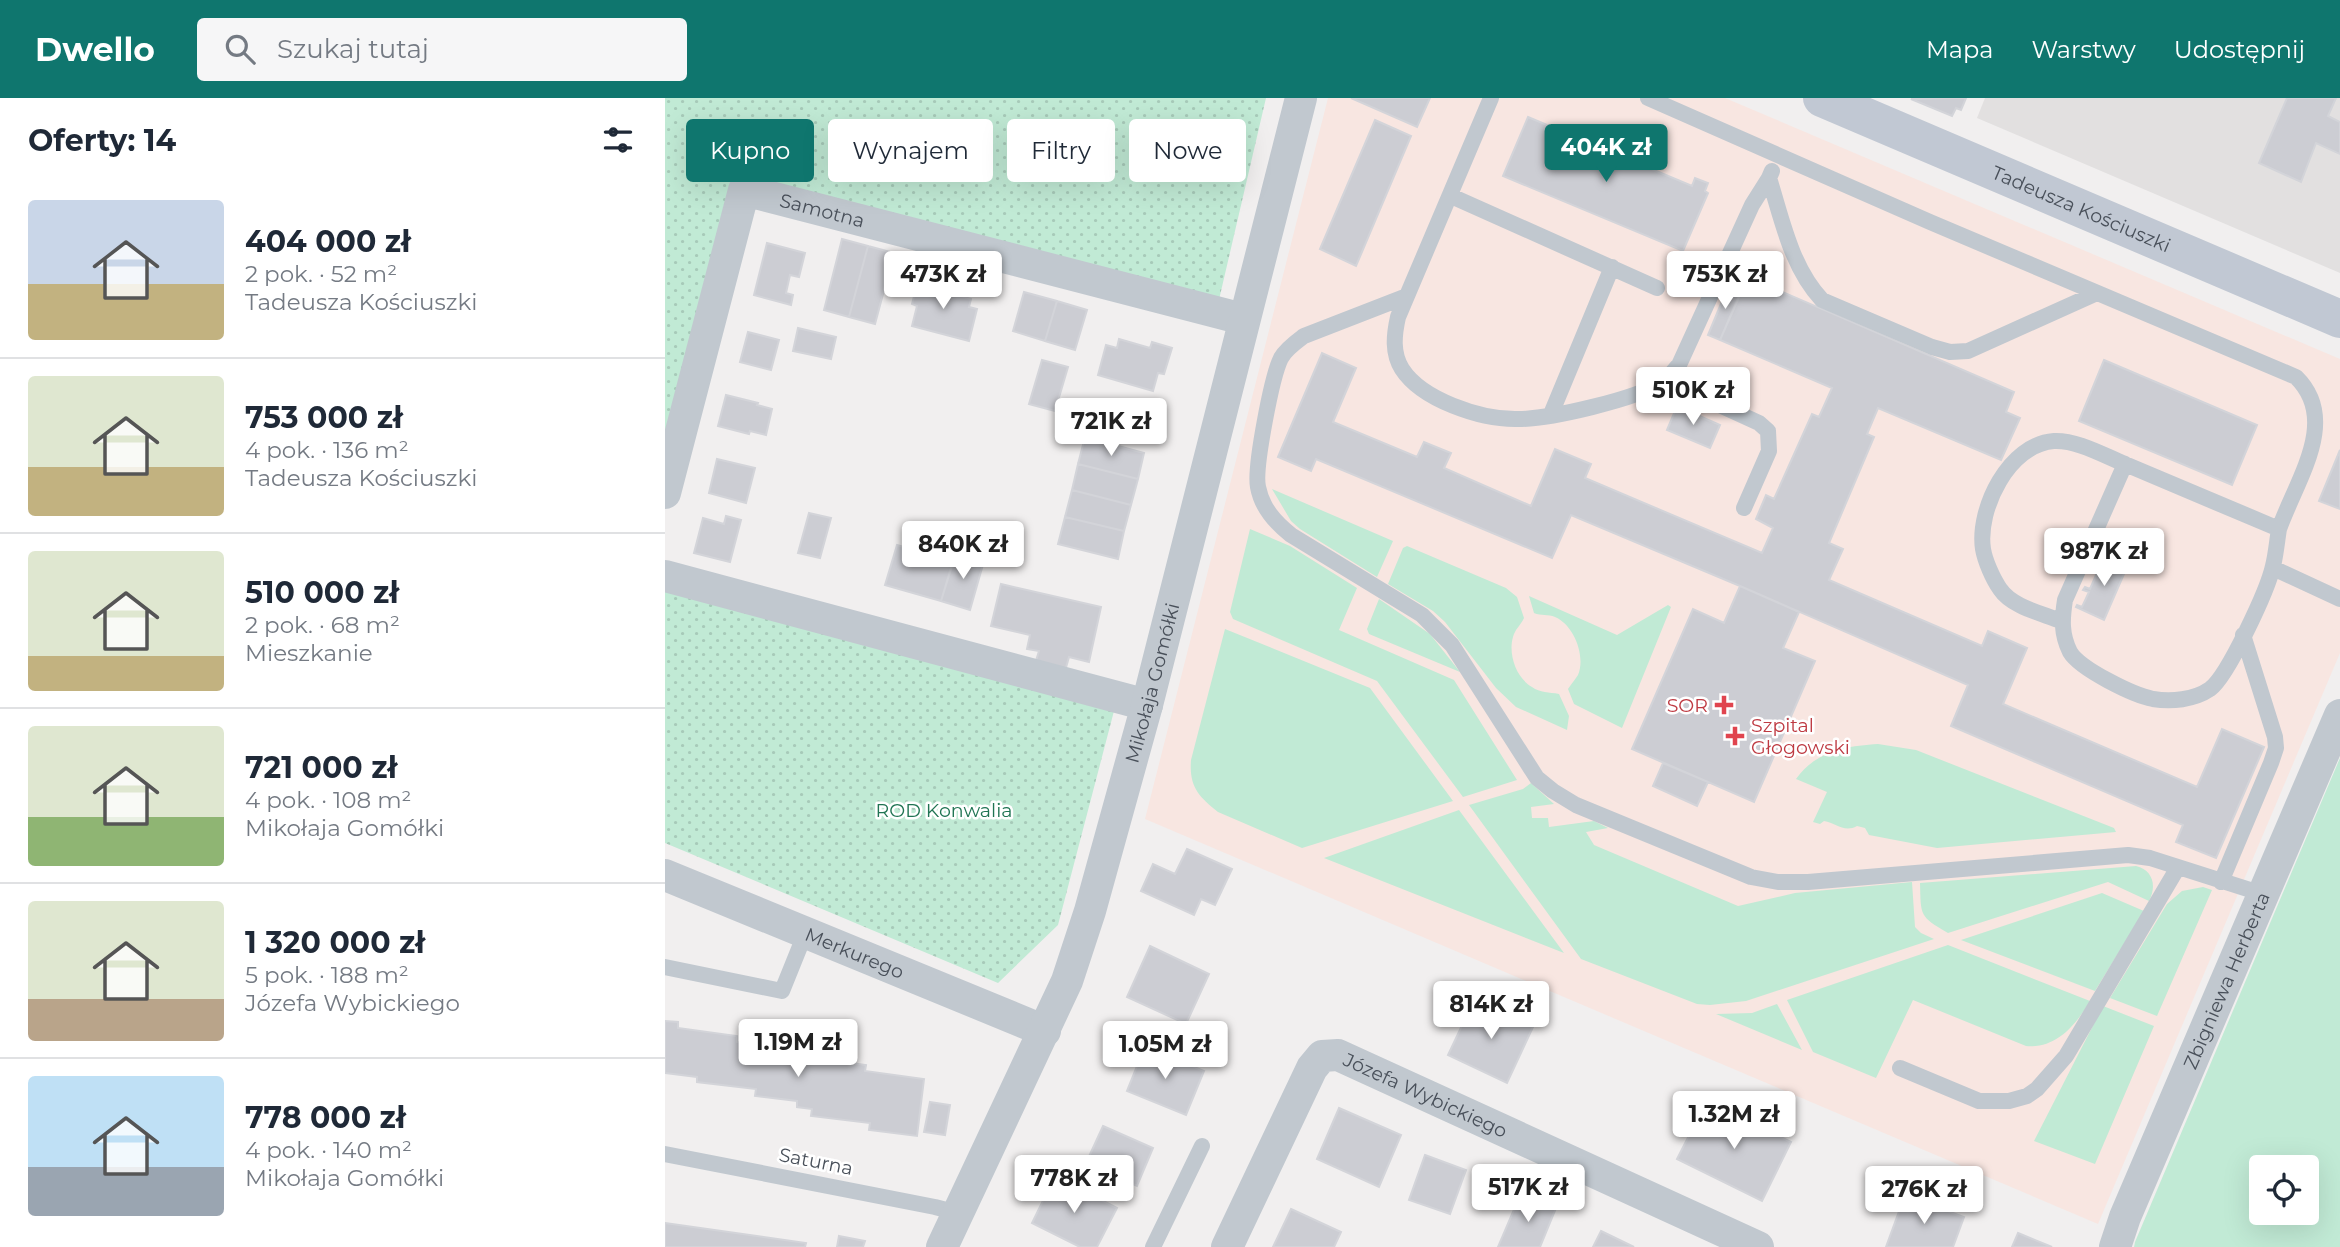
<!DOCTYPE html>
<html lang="pl">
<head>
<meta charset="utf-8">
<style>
	:root { --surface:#fff; --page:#f6f6f7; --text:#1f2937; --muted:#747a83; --line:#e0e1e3; --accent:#0f766e }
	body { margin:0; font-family:Montserrat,sans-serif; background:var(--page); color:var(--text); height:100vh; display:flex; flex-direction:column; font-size:26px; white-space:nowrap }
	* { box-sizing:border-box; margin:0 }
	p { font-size:23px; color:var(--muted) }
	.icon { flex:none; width:38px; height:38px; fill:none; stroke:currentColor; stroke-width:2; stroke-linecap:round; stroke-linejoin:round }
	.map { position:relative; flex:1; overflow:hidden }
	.panel { display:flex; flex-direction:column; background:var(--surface); width:665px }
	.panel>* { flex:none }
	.banner { position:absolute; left:21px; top:21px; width:665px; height:63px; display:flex; gap:14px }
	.controls { position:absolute; left:1584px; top:1057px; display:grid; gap:14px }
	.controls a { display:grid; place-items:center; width:70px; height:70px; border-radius:7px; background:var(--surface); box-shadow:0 7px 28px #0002; font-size:35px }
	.price { position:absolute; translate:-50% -60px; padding:0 16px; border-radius:7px; background:#fff; color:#222; font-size:23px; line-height:46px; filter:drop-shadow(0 2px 4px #0008) }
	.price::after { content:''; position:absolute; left:50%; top:42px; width:21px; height:16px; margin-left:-10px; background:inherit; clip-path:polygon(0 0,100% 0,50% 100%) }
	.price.on { background:var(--accent); color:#fff }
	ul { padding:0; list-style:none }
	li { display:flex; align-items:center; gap:21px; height:175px; padding:0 28px }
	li+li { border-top:2px solid var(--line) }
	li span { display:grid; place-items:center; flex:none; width:196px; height:140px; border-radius:7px; color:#555 }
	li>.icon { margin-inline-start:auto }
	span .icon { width:84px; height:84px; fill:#fffc; stroke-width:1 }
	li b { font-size:30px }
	h2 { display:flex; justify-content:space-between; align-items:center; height:84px; padding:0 28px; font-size:30px }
	.pill { padding:0 24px; border-radius:7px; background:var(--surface); box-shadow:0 7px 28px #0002; font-size:24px; line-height:63px }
	.pill.on { background:var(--accent); color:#fff }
	header { display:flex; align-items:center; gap:42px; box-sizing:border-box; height:98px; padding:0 35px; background:var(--accent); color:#fff }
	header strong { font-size:33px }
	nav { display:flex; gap:38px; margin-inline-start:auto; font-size:24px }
	.search { width:490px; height:63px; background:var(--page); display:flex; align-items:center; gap:18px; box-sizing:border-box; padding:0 24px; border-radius:7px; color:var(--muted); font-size:26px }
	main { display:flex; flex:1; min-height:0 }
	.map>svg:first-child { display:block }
</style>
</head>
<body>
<header>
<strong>Dwello</strong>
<div class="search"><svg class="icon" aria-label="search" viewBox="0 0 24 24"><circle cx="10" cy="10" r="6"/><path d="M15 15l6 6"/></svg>Szukaj tutaj</div>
<nav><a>Mapa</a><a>Warstwy</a><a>Udostępnij</a></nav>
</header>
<main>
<section class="panel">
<h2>Oferty: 14<svg class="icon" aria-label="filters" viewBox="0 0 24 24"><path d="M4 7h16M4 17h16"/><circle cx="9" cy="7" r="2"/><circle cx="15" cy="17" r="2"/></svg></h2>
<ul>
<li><span style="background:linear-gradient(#c9d6e8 60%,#c2b280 0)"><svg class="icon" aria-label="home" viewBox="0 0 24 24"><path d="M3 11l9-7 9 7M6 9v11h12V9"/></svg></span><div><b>404 000 zł</b><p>2 pok. · 52 m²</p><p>Tadeusza Kościuszki</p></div></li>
<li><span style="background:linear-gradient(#dfe7d0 65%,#c2b280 0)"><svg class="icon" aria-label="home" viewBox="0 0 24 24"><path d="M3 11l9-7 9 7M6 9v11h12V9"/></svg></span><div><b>753 000 zł</b><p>4 pok. · 136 m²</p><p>Tadeusza Kościuszki</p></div></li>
<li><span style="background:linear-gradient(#dfe7d0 75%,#c2b280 0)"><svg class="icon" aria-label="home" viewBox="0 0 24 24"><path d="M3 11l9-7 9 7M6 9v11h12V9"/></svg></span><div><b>510 000 zł</b><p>2 pok. · 68 m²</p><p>Mieszkanie</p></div></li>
<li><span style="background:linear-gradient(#dfe7d0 65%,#8fb573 0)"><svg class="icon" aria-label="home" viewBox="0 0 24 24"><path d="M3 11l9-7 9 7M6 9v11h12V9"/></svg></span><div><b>721 000 zł</b><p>4 pok. · 108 m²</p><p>Mikołaja Gomółki</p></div></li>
<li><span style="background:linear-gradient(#dfe7d0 70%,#b9a48a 0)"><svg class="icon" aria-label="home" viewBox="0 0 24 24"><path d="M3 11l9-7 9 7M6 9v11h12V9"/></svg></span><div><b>1 320 000 zł</b><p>5 pok. · 188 m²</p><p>Józefa Wybickiego</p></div></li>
<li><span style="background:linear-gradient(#bfe0f5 65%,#9aa5b1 0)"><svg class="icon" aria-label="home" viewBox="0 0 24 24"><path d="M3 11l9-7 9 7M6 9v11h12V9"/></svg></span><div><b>778 000 zł</b><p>4 pok. · 140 m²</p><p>Mikołaja Gomółki</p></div></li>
</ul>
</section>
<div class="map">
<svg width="1675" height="1149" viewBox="0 0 1675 1149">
	<defs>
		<pattern id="garden-dots" width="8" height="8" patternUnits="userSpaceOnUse" patternTransform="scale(1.75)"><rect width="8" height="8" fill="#c1ead5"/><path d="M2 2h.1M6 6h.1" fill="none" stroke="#a7cab9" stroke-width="1.8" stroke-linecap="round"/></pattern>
	</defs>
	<rect width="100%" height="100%" fill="#f1efef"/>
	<!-- education -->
	<path fill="#e2e0e0" d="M1320,0H1675V175L1312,20Z"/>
	<!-- medical -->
	<path fill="#f8e6e1" d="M663,0H1060L1675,261V555L1433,1126L480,721Z"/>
	<!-- grass -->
	<path fill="#c1ead5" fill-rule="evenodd" d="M607,391L728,443L712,479L635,431L626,423Z
		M585,431L625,448L692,490L674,532L789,582L852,682L798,699L712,583L568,521L565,514Z
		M742,448L841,490L852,499L859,520C856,527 850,531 848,539C843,556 851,580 867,589C875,595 884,594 894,596L904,618L902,632L851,609L831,590L780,524L768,513L723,486L738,450Z
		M864,498L952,537L1003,507L1006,509L957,630L909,606L903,591C906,586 910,582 913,577C921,558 909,527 890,519C883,516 876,518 869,515Z
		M714,501L765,536L795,574L704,536L702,531Z
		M560,531L705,590L788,703L637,750L553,714C533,698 524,688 526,662Z
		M1213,646L1251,652L1449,730L1451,734L1272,750L1204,737L1200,730L1192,728C1179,735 1171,725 1159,723L1155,726L1148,724L1162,694L1131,681C1151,653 1181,648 1213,646Z
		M1675,660V1149H1469L1470,1144ZM1596,1069H1642V1115H1596Z
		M866,685L889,706L866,709L867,720H883L884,729L929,723L943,730L921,734L929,747L1073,808L1130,795L1247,784L1250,829L1256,835L1269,841L1081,903L1045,907L1032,906L916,861L804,707L858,691Z
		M794,712L899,855L659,760Z
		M1471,768C1488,772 1492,788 1484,803L1443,784L1283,835C1254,818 1256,818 1255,785Z
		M1538,789L1547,792L1492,918L1445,900L1502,806L1517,793Z
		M1437,795L1479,813L1430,893L1296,842Z
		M1283,847L1425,903C1411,927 1391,951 1361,948L1248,902L1211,980L1148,954L1122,902Z
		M1112,906L1137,952L1051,916L1087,915Z
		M1438,908L1489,928L1430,1066L1369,1043Z"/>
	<!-- garden -->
	<path fill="url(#garden-dots)" d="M0,0H601L553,206L67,77L0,337Z
		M0,492L449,613L393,827L333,885L0,745Z"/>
	<!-- building -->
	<path fill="#cccdd3" stroke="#d3d4d9" stroke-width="2" d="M686,0H765L752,29Z
		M1301,0L1296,12L1291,10L1287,18L1246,1Z
		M1622,0H1671L1663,18L1675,24V56L1651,45L1636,84L1594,65Z
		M863,19L1027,88L1030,80L1043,85L1040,93L1043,95L1018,153L838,78Z
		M710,22L746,38L691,168L655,151Z
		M177,141L203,148L184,219L159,212Z
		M102,145L140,155L134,179L125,177L121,195L128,197L126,207L89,197Z
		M203,148L229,155L210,226L184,219Z
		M1083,179L1349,294L1341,314L1355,320L1336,362L1213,310L1202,336L1209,339L1164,445L1178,451L1164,482L1317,548L1323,533L1362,550L1338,606L1532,689L1557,631L1599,649L1551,760L1511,744L1518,727L1286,628L1303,587L1075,488L906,417L887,460L651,361L646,373L613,359L657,255L691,270L668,324L752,359L759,344L786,355L779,370L866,408L890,351L926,366L920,380L1097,455L1108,430L1091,421L1101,397L1109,401L1147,316L1154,319L1167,290L1055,242Z
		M254,180L277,186L275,192L306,201L304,209L312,211L304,243L247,228L252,208L247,206Z
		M1065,184L1078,189L1055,242L1043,237Z
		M359,194L392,203L380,243L348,233Z
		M392,203L422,212L410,252L380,243Z
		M133,230L171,239L166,261L128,253Z
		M83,234L114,242L106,272L75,264Z
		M454,241L485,250L487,244L507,250L499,276L493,275L488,293L433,277L441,247L452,250Z
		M377,262L403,269L390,313L364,306Z
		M1439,262L1592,327L1567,387L1414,323Z
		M61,297L93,305L92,307L107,311L101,337L85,333L84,336L53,328Z
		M1012,308L1055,327L1045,350L1002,332Z
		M420,339L479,355L473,381L413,366Z
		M1675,352V411L1654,403Z
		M52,361L90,370L81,405L44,395Z
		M413,366L473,381L466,407L407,392Z
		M407,392L466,407L459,433L400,419Z
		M144,415L166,420L155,460L133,455Z
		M61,418L76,422L65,464L29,455L38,420L59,426Z
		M400,419L459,433L453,461L393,446Z
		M232,447L288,463L276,503L220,487Z
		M291,455L319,463L305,512L276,503Z
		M1434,457L1462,469L1439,522L1411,509L1412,507L1417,509L1424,494L1418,492L1420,489L1425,491L1438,461L1433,459Z
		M336,486L436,509L424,564L404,559L400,573L370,566L374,553L362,551L365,537L326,528Z
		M1075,488L1134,514L1118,550L1150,563L1089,704L967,651L1028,511L1059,525Z
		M998,665L1043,684L1032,708L988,688Z
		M522,751L567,771L550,807L536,801L529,817L476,793L488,766L510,776Z
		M485,848L544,876L521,926L462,899Z
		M809,902L868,929L842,985L783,957Z
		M0,923L13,924V930L72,938V944L130,952V957L201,967L200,973L259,981L252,1038L204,1032L205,1025L146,1018L147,1011L132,1009V1003L90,998L91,991L32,984V979L0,975Z
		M480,948L539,973L521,1017L462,993Z
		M1042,1002L1126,1044L1097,1103L1012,1061Z
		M265,1004L285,1007L280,1037L259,1034Z
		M674,1010L736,1037L714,1089L652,1061Z
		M438,1028L488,1050L472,1088L421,1065Z
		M760,1057L801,1072L785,1116L744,1102Z
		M390,1078L452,1110L432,1149H415L367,1125Z
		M856,1095L891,1110L875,1149H833Z
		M1240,1097L1299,1119L1288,1149H1221Z
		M626,1111L676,1134L669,1149H608Z
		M0,1125L141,1145L140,1149H0Z
		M936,1133L969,1149H928Z
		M1353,1135L1387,1149H1347Z
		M174,1138L200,1143L198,1149H172Z"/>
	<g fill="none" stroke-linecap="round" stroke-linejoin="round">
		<!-- lane -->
		<path stroke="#c1c8cf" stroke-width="16" d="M826,0L733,219C729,237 727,255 737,271C757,302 815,321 850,321C882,322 973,301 999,283C1004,279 1009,272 1014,267L1087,107L1104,80
			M983,0L1265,124L1631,279C1675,322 1632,381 1614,431L1460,366
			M1107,73L1104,80C1117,121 1126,169 1157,202L1267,249L1285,254L1303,253L1432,195
			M786,98L992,190
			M742,198L639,238C631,244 621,251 616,260C607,278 589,370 593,389C597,410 610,424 626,437L757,517L787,547L872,680L888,693L911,707L1086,779L1113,784H1143L1463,757L1485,760L1598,796
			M1000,282L1094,325L1103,333L1104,353L1079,410
			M886,316L947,169
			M1608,470L1675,501
			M1396,523C1376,515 1347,509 1335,491C1328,481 1320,463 1318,451C1312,411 1344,346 1389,343C1412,342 1438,357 1460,366L1400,502C1397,521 1396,536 1405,554C1415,571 1468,597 1488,601C1506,604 1529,602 1545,591C1563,578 1603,491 1608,468C1611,456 1612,443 1614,431
			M1556,784L1606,665L1611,650L1610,639L1578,537
			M0,869L117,893L140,836
			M1235,970L1314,1003H1344L1362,998L1372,991L1401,958L1512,771
			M0,1056L270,1109L293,1115
			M488,1149L537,1048"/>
		<!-- street -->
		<g stroke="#c1c8cf" stroke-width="32">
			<path id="s1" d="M0,395L79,92L578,221"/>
			<path d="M0,478L482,607"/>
			<path id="s2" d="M0,777L380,933"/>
			<path id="s3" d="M277,1149L402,883L425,813L482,607L636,0"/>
			<path id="s4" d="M562,1149L647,970L657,958L673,957L1093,1149"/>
			<path id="s5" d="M1450,1149L1460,1119L1675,617"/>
		</g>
		<!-- secondary -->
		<path stroke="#c1c8d3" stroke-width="38" id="s6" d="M1157,0L1675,221"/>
	</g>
	<!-- markers -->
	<g fill="#e0444e" stroke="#fff" stroke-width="2.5">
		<path d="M1055.5 596.5h7v7h7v7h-7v7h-7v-7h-7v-7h7z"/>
		<path d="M1066.5 627.5h7v7h7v7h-7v7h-7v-7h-7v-7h7z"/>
	</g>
	<g text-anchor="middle" stroke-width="5" stroke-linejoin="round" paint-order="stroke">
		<!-- street labels -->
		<g font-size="19" fill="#49505a" stroke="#fff">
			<text dy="7" stroke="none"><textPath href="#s6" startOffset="282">Tadeusza Kościuszki</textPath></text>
			<text dy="7" stroke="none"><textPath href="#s1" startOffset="394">Samotna</textPath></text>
			<text dy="7" stroke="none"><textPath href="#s3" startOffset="604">Mikołaja Gomółki</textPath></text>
			<text dy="7" stroke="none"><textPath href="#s2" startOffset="205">Merkurego</textPath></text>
			<text dy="7" stroke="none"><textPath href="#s5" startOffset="289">Zbigniewa Herberta</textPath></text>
			<text dy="7" stroke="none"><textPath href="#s4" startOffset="326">Józefa Wybickiego</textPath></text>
			<text transform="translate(151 1063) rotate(11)" y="7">Saturna</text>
		</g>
		<!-- health labels -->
		<g font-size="19" fill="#be3a42" stroke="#fff" text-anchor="end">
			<text x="1043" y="614">SOR</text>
			<text x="1086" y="634" text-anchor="start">Szpital<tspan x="1086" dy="22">Głogowski</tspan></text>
		</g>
		<!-- park labels -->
		<g font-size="19" fill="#207453" stroke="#fff">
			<text x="279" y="719">ROD Konwalia</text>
		</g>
	</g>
</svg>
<div class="controls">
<a><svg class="icon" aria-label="locate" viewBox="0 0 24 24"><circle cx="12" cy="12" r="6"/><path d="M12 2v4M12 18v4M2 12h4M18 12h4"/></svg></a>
</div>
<b class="price on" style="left:941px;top:86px">404K zł</b>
<b class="price" style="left:278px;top:213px">473K zł</b>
<b class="price" style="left:1060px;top:213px">753K zł</b>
<b class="price" style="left:1028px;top:329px">510K zł</b>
<b class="price" style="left:446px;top:360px">721K zł</b>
<b class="price" style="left:298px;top:483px">840K zł</b>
<b class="price" style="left:1439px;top:490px">987K zł</b>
<b class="price" style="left:826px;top:943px">814K zł</b>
<b class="price" style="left:133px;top:981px">1.19M zł</b>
<b class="price" style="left:500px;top:983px">1.05M zł</b>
<b class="price" style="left:1069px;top:1053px">1.32M zł</b>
<b class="price" style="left:409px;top:1117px">778K zł</b>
<b class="price" style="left:863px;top:1126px">517K zł</b>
<b class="price" style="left:1259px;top:1128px">276K zł</b>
<div class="banner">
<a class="pill on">Kupno</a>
<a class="pill">Wynajem</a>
<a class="pill">Filtry</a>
<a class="pill">Nowe</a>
</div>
</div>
</main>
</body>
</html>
